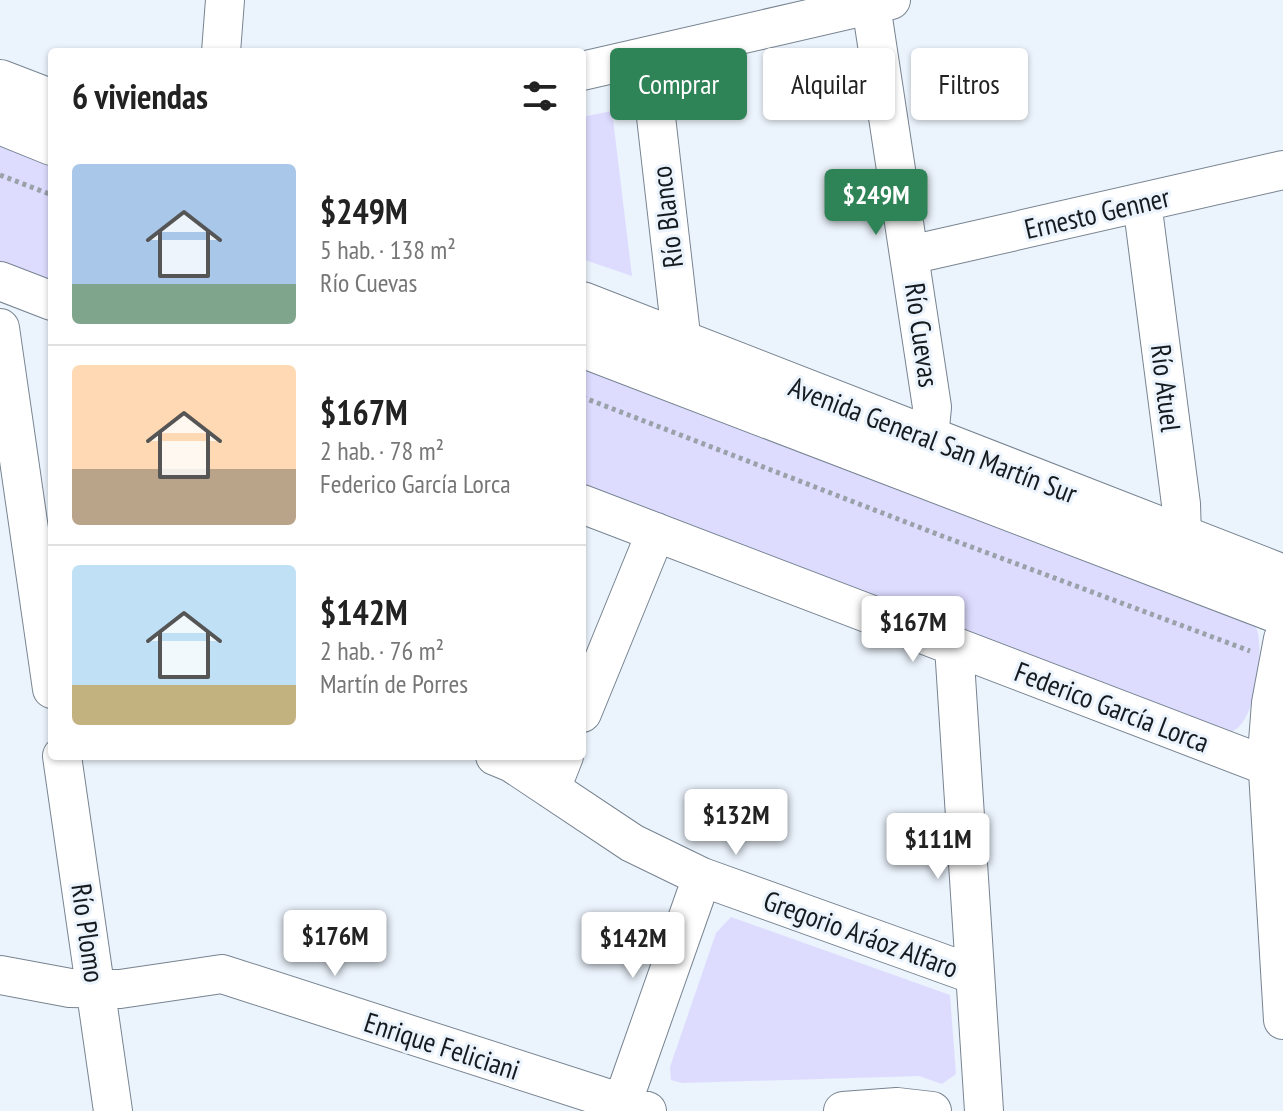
<!DOCTYPE html>
<html lang="es">
<head>
<meta charset="utf-8">
<style>
	:root { --surface:#fff; --page:#f2f2f2; --text:#222; --muted:#767676; --line:#e0e0e0; --accent:#2f8457 }
	body { margin:0; font-family:"PT Sans Narrow",sans-serif; background:var(--page); color:var(--text); height:100vh; display:flex; flex-direction:column; font-size:30px; white-space:nowrap }
	* { box-sizing:border-box; margin:0 }
	p { font-size:26px; color:var(--muted) }
	.icon { flex:none; width:44px; height:44px; fill:none; stroke:currentColor; stroke-width:2; stroke-linecap:round; stroke-linejoin:round }
	.map { position:relative; flex:1; overflow:hidden }
	.side { position:absolute; left:48px; top:48px; width:538px; height:712px; display:flex; flex-direction:column; background:var(--surface); border-radius:8px; box-shadow:0 2px 6px #0004 }
	.side>* { flex:none }
	.banner { position:absolute; left:610px; top:48px; width:552px; height:72px; display:flex; gap:16px }
	.price { position:absolute; translate:-50% -68px; padding:0 18px; border-radius:8px; background:#fff; color:#222; font-size:26px; line-height:52px; filter:drop-shadow(0 2px 4px #0008) }
	.price::after { content:''; position:absolute; left:50%; top:48px; width:24px; height:18px; margin-left:-12px; background:inherit; clip-path:polygon(0 0,100% 0,50% 100%) }
	.price.on { background:var(--accent); color:#fff }
	ul { padding:0; list-style:none }
	li { display:flex; align-items:center; gap:24px; height:200px; padding:0 24px }
	li+li { border-top:2px solid var(--line) }
	li span { display:grid; place-items:center; flex:none; width:224px; height:160px; border-radius:8px; color:#555 }
	li>.icon { margin-inline-start:auto }
	span .icon { width:96px; height:96px; fill:#fffc; stroke-width:1 }
	li b { font-size:34px }
	h2 { display:flex; justify-content:space-between; align-items:center; height:96px; padding:0 24px; font-size:34px }
	.pill { padding:0 28px; border-radius:8px; background:var(--surface); box-shadow:0 2px 6px #0004; font-size:28px; line-height:72px }
	.pill.on { background:var(--accent); color:#fff }
	.map>svg:first-child { display:block }
</style>
</head>
<body>
<div class="map">
<svg width="1283" height="1111" viewBox="0 0 1283 1111">
	<rect width="100%" height="100%" fill="#ebf3fc"/>
	<!-- green -->
	<path fill="#dddcff" d="M612,111L632,276L582,259V117Z
		M0,138L52,157V284L0,264Z
		M582,356L1250,619C1253,623 1255,626 1257,630C1264,651 1256,721 1233,731C1232,731 1223,732 1221,732L582,488Z
		M731,917L950,995L956,1074L942,1084L919,1076L682,1083L671,1080L670,1067L716,933Z"/>
	<g fill="none" stroke-linecap="round" stroke-linejoin="round">
		<defs>
			<path id="minor" d="M871,5L932,407L929,438L919,467
				M221,52L225,0
				M649,56L681,335L668,369
				M582,71L891,0
				M1142,202L1181,504L1182,537L1177,563
				M910,255L1283,170
				M0,281L52,301
				M0,328L52,689
				M582,504L1283,772
				M1283,639L1271,703L1267,755L1283,1020
				M954,646L984,1111
				M582,713L656,532
				M62,756L113,1111
				M495,756L512,763L632,843L702,877L975,975
				M551,789L564,756
				M0,975L70,988L120,989L222,974L647,1111
				M622,1104L702,877
				M843,1111L897,1107L932,1111"/>
			<path id="major" d="M0,82L52,102
				M0,122L52,143
				M582,304L1283,577
				M582,345L1283,613"/>
		</defs>
		<!-- minor casing -->
		<use href="#minor" stroke="#778491" stroke-width="40"/>
		<!-- major casing -->
		<use href="#major" stroke="#778491" stroke-width="46"/>
		<!-- path -->
		<path stroke="#9aa1a9" stroke-width="5" stroke-dasharray="4 4" stroke-linecap="butt" d="M0,175L52,195
			M582,397L942,536L1250,651"/>
		<!-- minor -->
		<use href="#minor" stroke="#fff" stroke-width="38"/>
		<!-- major -->
		<use href="#major" stroke="#fff" stroke-width="44"/>
	</g>
	<g text-anchor="middle" stroke-width="6" stroke-linejoin="round" paint-order="stroke">
		<!-- street labels -->
		<g font-size="28" fill="#161b20" stroke="#ebf3fc">
			<text transform="translate(1097 213) rotate(-13)" y="10">Ernesto Genner</text>
			<text transform="translate(667 217) rotate(-97)" y="10">Río Blanco</text>
			<text transform="translate(922 335) rotate(82)" y="10">Río Cuevas</text>
			<text transform="translate(1166 388) rotate(83)" y="10">Río Atuel</text>
			<text transform="translate(933 440) rotate(21)" y="10">Avenida General San Martín Sur</text>
			<text transform="translate(1112 707) rotate(21)" y="10">Federico García Lorca</text>
			<text transform="translate(88 933) rotate(82)" y="10">Río Plomo</text>
			<text transform="translate(861 934) rotate(20)" y="10">Gregorio Aráoz Alfaro</text>
			<text transform="translate(442 1046) rotate(18)" y="10">Enrique Feliciani</text>
		</g>
	</g>
</svg>
<b class="price on" style="left:876px;top:237px">$249M</b>
<b class="price" style="left:913px;top:664px">$167M</b>
<b class="price" style="left:736px;top:857px">$132M</b>
<b class="price" style="left:938px;top:881px">$111M</b>
<b class="price" style="left:335px;top:978px">$176M</b>
<b class="price" style="left:633px;top:980px">$142M</b>
<div class="banner">
<a class="pill on">Comprar</a>
<a class="pill">Alquilar</a>
<a class="pill">Filtros</a>
</div>
<section class="side">
<h2>6 viviendas<svg class="icon" aria-label="filters" viewBox="0 0 24 24"><path d="M4 7h16M4 17h16"/><circle cx="9" cy="7" r="2"/><circle cx="15" cy="17" r="2"/></svg></h2>
<ul>
<li><span style="background:linear-gradient(#a9c7e8 75%,#7fa58c 0)"><svg class="icon" aria-label="home" viewBox="0 0 24 24"><path d="M3 11l9-7 9 7M6 9v11h12V9"/></svg></span><div><b>$249M</b><p>5 hab. · 138 m²</p><p>Río Cuevas</p></div></li>
<li><span style="background:linear-gradient(#ffd9b3 65%,#b9a48a 0)"><svg class="icon" aria-label="home" viewBox="0 0 24 24"><path d="M3 11l9-7 9 7M6 9v11h12V9"/></svg></span><div><b>$167M</b><p>2 hab. · 78 m²</p><p>Federico García Lorca</p></div></li>
<li><span style="background:linear-gradient(#bfe0f5 75%,#c2b280 0)"><svg class="icon" aria-label="home" viewBox="0 0 24 24"><path d="M3 11l9-7 9 7M6 9v11h12V9"/></svg></span><div><b>$142M</b><p>2 hab. · 76 m²</p><p>Martín de Porres</p></div></li>
</ul>
</section>
</div>
</body>
</html>
